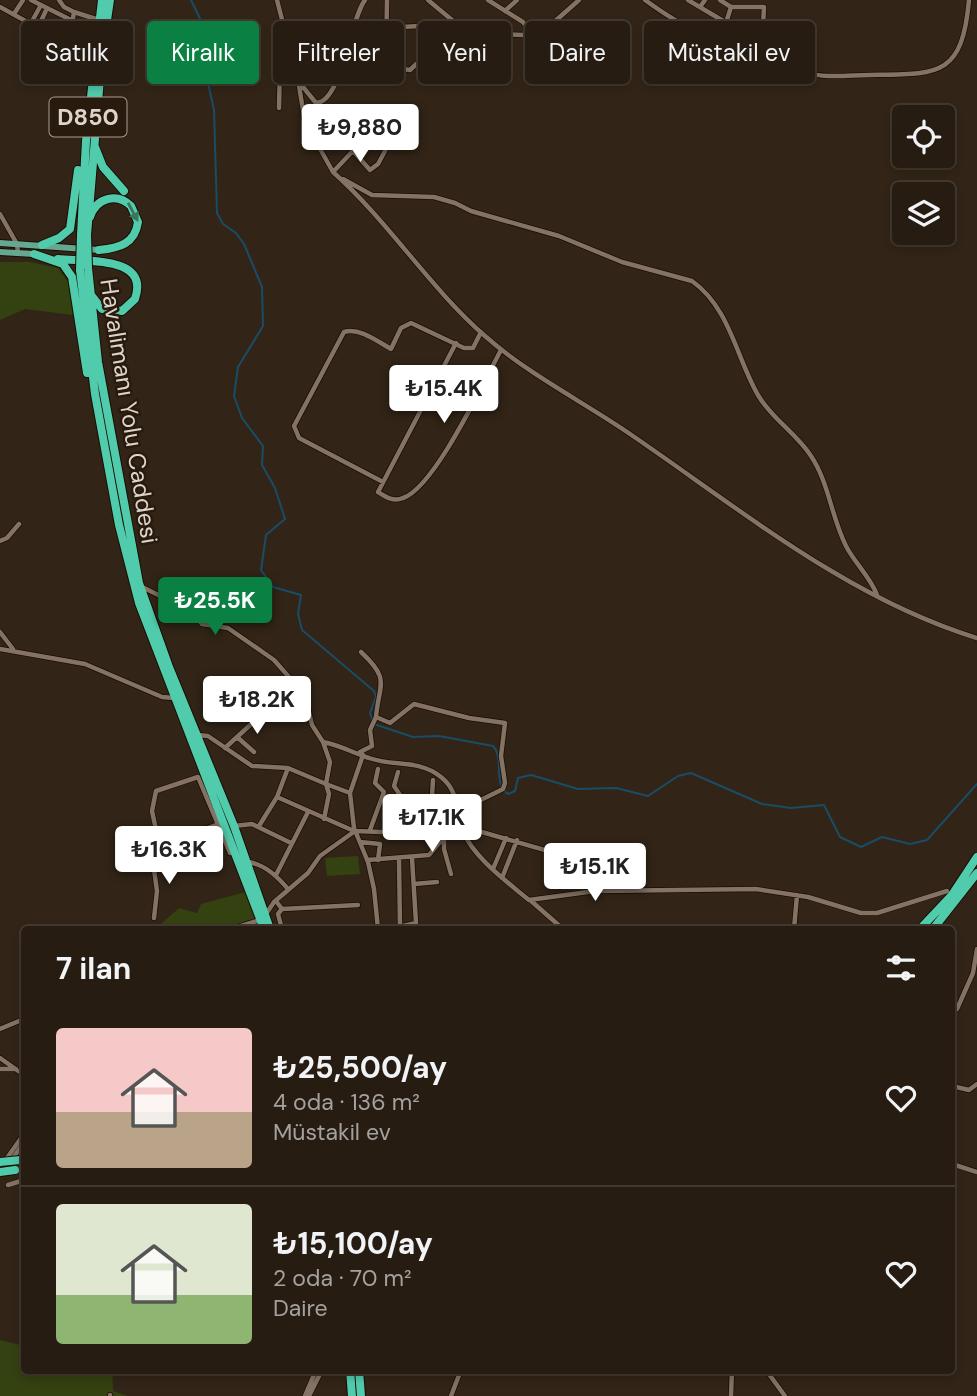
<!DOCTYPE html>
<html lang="tr">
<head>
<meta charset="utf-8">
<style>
	:root { --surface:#261c11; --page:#2e251a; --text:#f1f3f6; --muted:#a4a19f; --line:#423a31; --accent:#0b8043 }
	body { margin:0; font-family:"DM Sans",sans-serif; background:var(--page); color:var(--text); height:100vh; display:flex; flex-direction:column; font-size:26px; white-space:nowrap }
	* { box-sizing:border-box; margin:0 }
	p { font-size:23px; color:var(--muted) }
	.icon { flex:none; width:38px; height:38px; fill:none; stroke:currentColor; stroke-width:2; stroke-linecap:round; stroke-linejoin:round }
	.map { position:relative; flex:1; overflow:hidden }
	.panel { position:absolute; left:21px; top:926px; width:934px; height:448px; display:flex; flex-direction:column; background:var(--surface); border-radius:7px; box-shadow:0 4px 10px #0003,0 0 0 2px var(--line) }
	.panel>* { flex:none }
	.top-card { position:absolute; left:21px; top:21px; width:936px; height:63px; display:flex; gap:14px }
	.controls { position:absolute; left:892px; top:105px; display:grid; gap:14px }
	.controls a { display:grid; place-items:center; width:63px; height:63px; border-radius:7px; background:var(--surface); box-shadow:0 4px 10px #0003,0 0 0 2px var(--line); font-size:35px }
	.price { position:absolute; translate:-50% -60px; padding:0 16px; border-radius:7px; background:#fff; color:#222; font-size:23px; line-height:46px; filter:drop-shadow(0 2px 4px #0008) }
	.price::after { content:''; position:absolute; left:50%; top:42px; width:21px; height:16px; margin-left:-10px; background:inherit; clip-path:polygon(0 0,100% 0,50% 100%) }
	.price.current { background:var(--accent); color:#fff }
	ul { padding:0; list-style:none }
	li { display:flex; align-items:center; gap:21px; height:175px; padding:0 35px }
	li+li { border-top:2px solid var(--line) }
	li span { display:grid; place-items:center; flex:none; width:196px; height:140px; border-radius:7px; color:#555 }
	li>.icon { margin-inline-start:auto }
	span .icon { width:84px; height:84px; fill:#fffc; stroke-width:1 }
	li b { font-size:30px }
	h2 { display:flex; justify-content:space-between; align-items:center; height:84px; padding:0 35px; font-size:30px }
	.pill { padding:0 24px; border-radius:7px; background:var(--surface); box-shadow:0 4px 10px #0003,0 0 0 2px var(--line); font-size:24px; line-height:63px }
	.pill.current { background:var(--accent); color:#fff }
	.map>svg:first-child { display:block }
</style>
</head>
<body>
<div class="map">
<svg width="977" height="1396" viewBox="0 0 977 1396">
	<rect width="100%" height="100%" fill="#322517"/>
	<!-- green -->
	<path fill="#344111" d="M0,262H30L58,268L70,285L73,315L25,309L0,320Z
		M358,856L360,874L327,876L325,858Z
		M245,892L255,919L228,929H160L161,924L179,908L197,913L201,904Z
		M0,1340L24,1346V1370H112L113,1391L128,1396H0Z"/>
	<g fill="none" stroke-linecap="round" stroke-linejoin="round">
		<!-- stream -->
		<path stroke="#194c66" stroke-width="2" d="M191,0L207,33L203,60L214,110L217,213L223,224L236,233L244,244L262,287L263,326L238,367L234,396L242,418L263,446L262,465L275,488L285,519L266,535L261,570L273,587L301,595L298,614L302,630L374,691L376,697L370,713L374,724L413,737L439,736L493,746C505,758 492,783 508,794L515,791L518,778L531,775L578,789L616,788L648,796L678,776L691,773L762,804L791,808L824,805L840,837L861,847L882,837L910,844L927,840L977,784"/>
		<defs>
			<path id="minor" d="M31,0L71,20
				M59,0L64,7L74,12
				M277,0L299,86L305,122L333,172C389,222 429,287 485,336C529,375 582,401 630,434C740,509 849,599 977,638
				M428,0L458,25L486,34L524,35L553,23L579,0
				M488,0L523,22L530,32
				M645,0C667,16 694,33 719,41C736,47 755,42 772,48C786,52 791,67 806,72C824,79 850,75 869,75C938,74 962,78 969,0
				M688,0L730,25H763
				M720,0L731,7H764L762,45
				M0,7L49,34L94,50
				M700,7L705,0
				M505,11L517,0
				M14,14L23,0
				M31,23L41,5
				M37,27L28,46L69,60
				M38,28L47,8
				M387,28L419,26L439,42
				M69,42L74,12L99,20
				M720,42L731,7
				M347,54L370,50L396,68L410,70L458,25
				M386,58L387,0
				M299,82L316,103C342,102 350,19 365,0
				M279,108L280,64L285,42
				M354,152L370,170L378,164L385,151
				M333,172L366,137
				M343,179L372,195L434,197L455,203L471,211L559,236L622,262L692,281C730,308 736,357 758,395C771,418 796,433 811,456C829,483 831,516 846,546C854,562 871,578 877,595
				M0,214L17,244L18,253
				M456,343L378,492C386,497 393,502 403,498C435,487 483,383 501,350
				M383,482L299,438L294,426L344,332C359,327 377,341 391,349L401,328L411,323L464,348H473L481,332
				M0,541L7,538L19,524
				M140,586L191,611L202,624L228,628L274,660L296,685L307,704L312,725L323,742L330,762L326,784L350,793
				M0,632L13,649
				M0,649L85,664L162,697L174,698
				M361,652C391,680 379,683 376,717L390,723L414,704L469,718L505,723L501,756L505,783L503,789C465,808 438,823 396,804
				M198,735L208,736L252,766L288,768L326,784L329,794L324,819
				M237,737L254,752
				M323,742C340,745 353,753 369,758C394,767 419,759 441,777C461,793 453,810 462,830C475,859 505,880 529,900L595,891
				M225,748L272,705
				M360,752L372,746L370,730L376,717
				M363,755L350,793L354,828L368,862L374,889L378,929
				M277,797L354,831
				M431,813L433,780
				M234,826L252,824L291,843
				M259,826L277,797L288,768
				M444,827V849L451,874
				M370,830L384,792L375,783L378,769
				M385,830L400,795L394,786L398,772
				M360,842L380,844L378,860
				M159,844L152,811L156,791L198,777L230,853L236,852
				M399,859L400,928
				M367,860L429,855L445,836
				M247,862C263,863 278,877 288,889
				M493,869L506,838
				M276,875L308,812
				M502,878L517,840
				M414,884L437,882
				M530,900L563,929
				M276,901L282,909L358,905
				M266,914L274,902L308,873L320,856L355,831L406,833L461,826L562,855C578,867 578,881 597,891L756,889L808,897L861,913H877L947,891
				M154,918L157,891L152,855L156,847L216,825
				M253,922L255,929
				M231,929L260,920
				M282,929L278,914L282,909
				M390,929L416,923L412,858
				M794,929L797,895
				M952,1012L957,1009L973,973L977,949
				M0,1029L24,1019
				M0,1058L24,1075
				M0,1069H16
				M952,1086L969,1090L977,1084
				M11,1161L24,1142
				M952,1164L977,1172
				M0,1168L24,1134
				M8,1185L24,1180
				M766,1370L785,1396
				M110,1396V1395
				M305,1396L316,1370
				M309,1396L322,1370
				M451,1396L461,1370
				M731,1396L732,1370"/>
			<path id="major" d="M0,243L99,250
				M0,252L34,254"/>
			<path id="highway" d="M95,147L103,167L124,191
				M90,217C96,198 117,192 131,206L138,222C135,244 119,248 99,250
				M81,235L86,141L102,0
				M87,235L102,54L110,0
				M42,245L59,238L70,229L78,170
				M34,254L63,264L72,277L87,373
				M58,259C85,262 150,255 135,299L122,311L102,309L91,295
				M88,268L98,362L139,583L169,667L234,826L270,929
				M80,270L95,394L119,525L139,603L264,929
				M920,929L952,895L977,857
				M933,929L977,873
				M350,1370L352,1396
				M359,1370L361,1396"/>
		</defs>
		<!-- minor casing -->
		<use href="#minor" stroke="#1a0d03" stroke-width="6"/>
		<!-- major casing -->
		<use href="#major" stroke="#1a0d03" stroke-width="8"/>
		<!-- highway casing -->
		<use href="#highway" stroke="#1a0d03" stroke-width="10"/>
		<!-- minor -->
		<use href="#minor" stroke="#847364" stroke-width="4.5"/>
		<!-- major -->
		<use href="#major" stroke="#65a88f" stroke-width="6"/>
		<!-- highway -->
		<use href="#highway" stroke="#50ccac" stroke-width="8"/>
		<defs>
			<path id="highway-bridge" d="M87,235L88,268
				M80,270L81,235
				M0,1162L20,1160
				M0,1172L15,1170"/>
		</defs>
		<!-- highway-bridge casing -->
		<use href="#highway-bridge" stroke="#1a0d03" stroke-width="10" stroke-linecap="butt"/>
		<!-- highway-bridge -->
		<use href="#highway-bridge" stroke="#50ccac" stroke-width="8"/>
	</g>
	<!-- one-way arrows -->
	<defs><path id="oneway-solid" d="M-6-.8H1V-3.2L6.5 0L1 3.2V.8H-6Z" transform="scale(1.75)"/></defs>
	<use fill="#3c745d" href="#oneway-solid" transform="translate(133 212) rotate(62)"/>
	<g text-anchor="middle" stroke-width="5" stroke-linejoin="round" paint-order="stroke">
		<!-- shield labels -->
		<rect fill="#281b0e" stroke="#a79c92" stroke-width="2" x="49.5" y="97.5" width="77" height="39" rx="5"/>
		<g font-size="23" font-weight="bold" fill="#ddd4cb">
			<text x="88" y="125">D850</text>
		</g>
		<!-- street labels -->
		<g font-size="24" fill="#ddd4cb" stroke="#281b0e">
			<text transform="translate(129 411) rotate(81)" y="8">Havalimanı Yolu Caddesi</text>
		</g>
	</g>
</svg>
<div class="controls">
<a><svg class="icon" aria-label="locate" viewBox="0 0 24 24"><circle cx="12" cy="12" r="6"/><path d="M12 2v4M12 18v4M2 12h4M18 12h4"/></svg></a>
<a><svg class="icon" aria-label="layers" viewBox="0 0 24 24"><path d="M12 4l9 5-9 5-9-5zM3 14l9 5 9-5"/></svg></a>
</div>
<b class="price" style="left:360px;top:164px">₺9,880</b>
<b class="price" style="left:444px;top:425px">₺15.4K</b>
<b class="price current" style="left:215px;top:637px">₺25.5K</b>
<b class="price" style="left:257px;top:736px">₺18.2K</b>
<b class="price" style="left:432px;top:854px">₺17.1K</b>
<b class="price" style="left:169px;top:886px">₺16.3K</b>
<b class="price" style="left:595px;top:903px">₺15.1K</b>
<div class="top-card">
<a class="pill">Satılık</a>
<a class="pill current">Kiralık</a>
<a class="pill">Filtreler</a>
<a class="pill">Yeni</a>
<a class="pill">Daire</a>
<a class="pill">Müstakil ev</a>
</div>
<section class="panel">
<h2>7 ilan<svg class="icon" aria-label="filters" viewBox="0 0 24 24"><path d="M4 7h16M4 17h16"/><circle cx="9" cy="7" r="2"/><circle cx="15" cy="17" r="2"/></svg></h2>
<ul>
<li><span style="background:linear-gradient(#f6c9c9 60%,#b9a48a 0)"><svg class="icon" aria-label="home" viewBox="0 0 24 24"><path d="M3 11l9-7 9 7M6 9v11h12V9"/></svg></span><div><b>₺25,500/ay</b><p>4 oda · 136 m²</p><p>Müstakil ev</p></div><svg class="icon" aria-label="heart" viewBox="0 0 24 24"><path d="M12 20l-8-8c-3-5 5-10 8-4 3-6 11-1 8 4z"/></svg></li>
<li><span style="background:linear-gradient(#dfe7d0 65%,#8fb573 0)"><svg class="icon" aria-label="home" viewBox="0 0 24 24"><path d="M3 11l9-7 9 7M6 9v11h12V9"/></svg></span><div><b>₺15,100/ay</b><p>2 oda · 70 m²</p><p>Daire</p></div><svg class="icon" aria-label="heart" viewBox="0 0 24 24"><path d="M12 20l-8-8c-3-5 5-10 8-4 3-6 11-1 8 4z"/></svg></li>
</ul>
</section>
</div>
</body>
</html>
